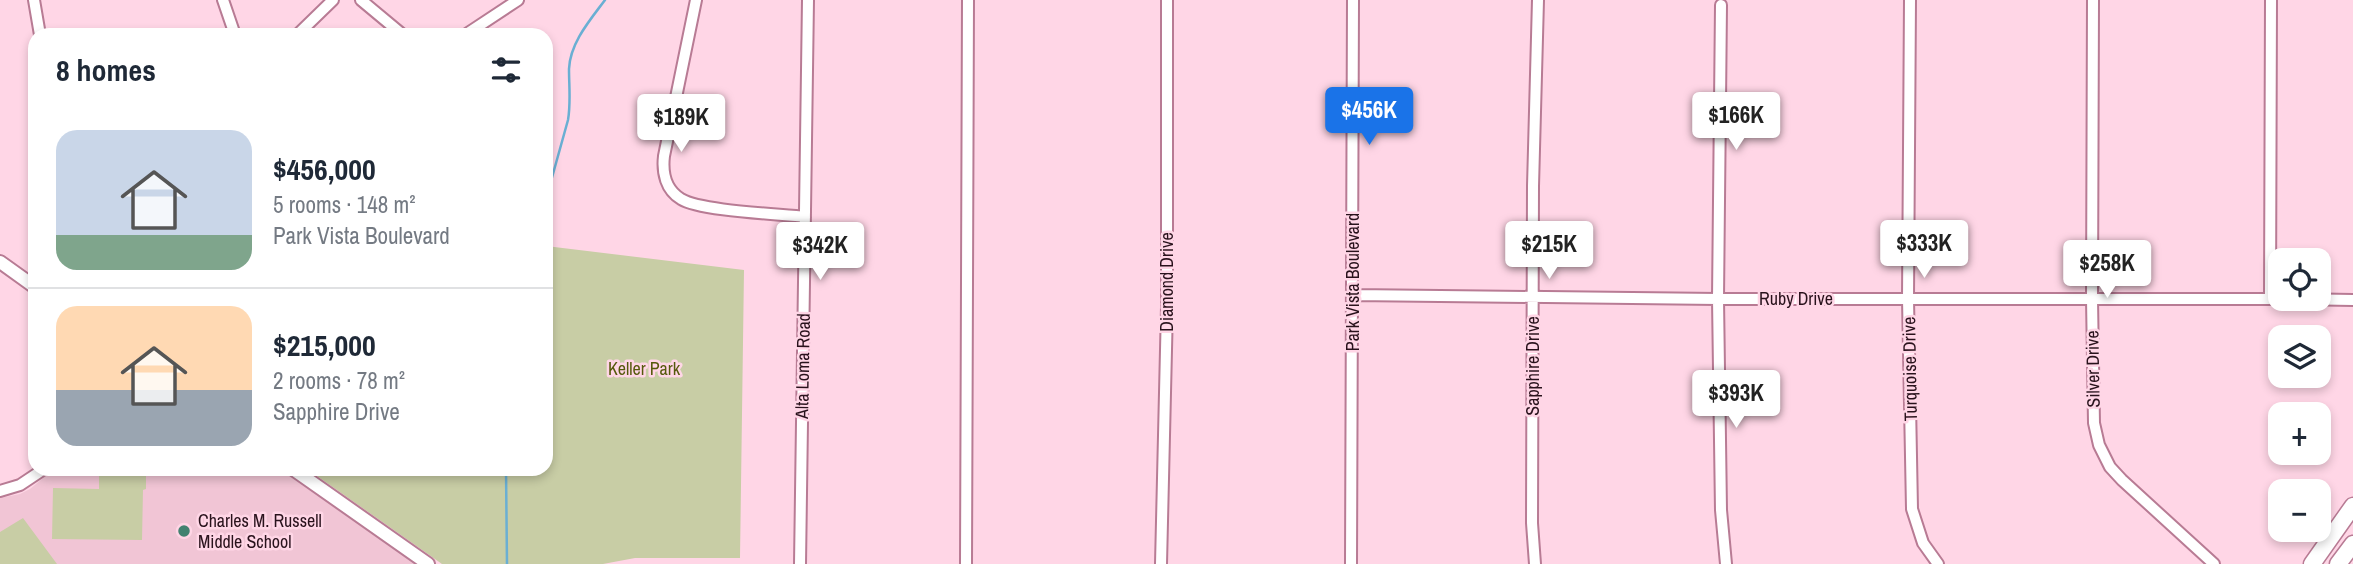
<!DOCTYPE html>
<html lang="en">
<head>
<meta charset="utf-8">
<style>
	:root { --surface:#fff; --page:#f6f6f7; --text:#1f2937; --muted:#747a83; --line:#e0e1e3; --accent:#1a73e8 }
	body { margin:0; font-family:"Archivo Narrow",sans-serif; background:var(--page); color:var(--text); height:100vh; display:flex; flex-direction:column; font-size:26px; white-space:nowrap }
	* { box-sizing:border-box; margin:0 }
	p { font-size:23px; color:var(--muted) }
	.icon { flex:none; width:38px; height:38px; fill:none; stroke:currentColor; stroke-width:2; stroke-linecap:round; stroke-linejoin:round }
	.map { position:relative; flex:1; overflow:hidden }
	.side { position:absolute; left:28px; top:28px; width:525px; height:448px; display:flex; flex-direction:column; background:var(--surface); border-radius:21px; box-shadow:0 4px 10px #0003 }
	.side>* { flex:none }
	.controls { position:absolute; left:2268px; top:248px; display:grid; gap:14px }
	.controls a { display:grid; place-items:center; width:63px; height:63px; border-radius:14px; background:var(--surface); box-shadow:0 4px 10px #0003; font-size:35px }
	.price { position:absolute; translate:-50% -60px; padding:0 16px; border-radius:7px; background:#fff; color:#222; font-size:23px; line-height:46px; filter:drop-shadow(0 2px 4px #0008) }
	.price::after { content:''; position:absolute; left:50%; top:42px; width:21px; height:16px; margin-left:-10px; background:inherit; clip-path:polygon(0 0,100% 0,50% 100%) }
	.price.selected { background:var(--accent); color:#fff }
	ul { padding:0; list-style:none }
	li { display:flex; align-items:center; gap:21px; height:175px; padding:0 28px }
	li+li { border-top:2px solid var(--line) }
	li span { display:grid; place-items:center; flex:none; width:196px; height:140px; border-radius:21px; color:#555 }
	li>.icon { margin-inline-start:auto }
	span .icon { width:84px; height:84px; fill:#fffc; stroke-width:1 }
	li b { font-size:30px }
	h2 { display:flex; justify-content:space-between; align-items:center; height:84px; padding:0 28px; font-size:30px }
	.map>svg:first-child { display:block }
</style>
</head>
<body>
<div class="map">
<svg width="2353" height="564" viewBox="0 0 2353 564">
	<rect width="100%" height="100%" fill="#ffd6e6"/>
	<!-- built -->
	<path fill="#f1c5d5" d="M54,469H279L416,564H0V498L20,494L30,489Z"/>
	<!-- green -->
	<path fill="#c8cda5" d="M546,246L744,270L740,558H635L603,564H442L307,469H546Z
		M99,469H146V489L143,490L142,540L52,539L53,488L99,489Z
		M23,518L57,564H0V532Z"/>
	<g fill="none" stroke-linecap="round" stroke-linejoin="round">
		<!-- stream -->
		<path stroke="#6aafd3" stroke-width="2.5" d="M546,199L568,120C571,103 569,86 569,69C570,43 590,20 605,0
			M506,469L507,564"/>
		<defs>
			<path id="minor" d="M34,0L40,35
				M223,0L235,35
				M361,0L403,35
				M696,0L664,156C662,173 666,190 681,199C700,211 779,214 805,217
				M1910,0L1908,299L1912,509L1923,543L1938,564
				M2093,0L2092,299L2094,423L2099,445L2110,467L2122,480L2214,564
				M1721,5L1718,299L1721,510L1726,564
				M297,35L333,0
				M465,35L518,0
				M1354,295L1718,299H2280
				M2270,299L2271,0
				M2293,299L2353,300
				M0,491L20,485L44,469
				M800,564L808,0
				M966,564L968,0
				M1161,564L1167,307V0
				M1351,564L1353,0
				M1535,564L1532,523L1533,186L1538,0"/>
			<path id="tertiary" d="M0,262L35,287
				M293,469L428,564"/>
			<path id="primary" d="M2312,564L2353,506
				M2338,564L2353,544"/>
		</defs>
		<!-- minor casing -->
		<use href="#minor" stroke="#b87b94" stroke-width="14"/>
		<!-- tertiary casing -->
		<use href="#tertiary" stroke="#b87b94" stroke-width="16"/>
		<!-- primary casing -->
		<use href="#primary" stroke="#b87b94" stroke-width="19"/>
		<!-- minor -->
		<use href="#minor" stroke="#fff" stroke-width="10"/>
		<!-- tertiary -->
		<use href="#tertiary" stroke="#fff" stroke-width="12"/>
		<!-- primary -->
		<use href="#primary" stroke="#fff" stroke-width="16"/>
	</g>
	<!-- markers -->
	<circle fill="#428270" stroke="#ffd6e6" stroke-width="2.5" cx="184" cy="531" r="7"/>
	<g text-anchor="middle" stroke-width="5" stroke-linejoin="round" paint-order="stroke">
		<!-- street labels -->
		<g font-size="18" fill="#29121c" stroke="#ffd6e6">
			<text transform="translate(1167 282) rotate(-90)" y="6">Diamond Drive</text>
			<text transform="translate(1353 282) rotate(-90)" y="6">Park Vista Boulevard</text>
			<text x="1796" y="305">Ruby Drive</text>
			<text transform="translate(803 366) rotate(-89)" y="6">Alta Loma Road</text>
			<text transform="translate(1533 366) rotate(-90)" y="6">Sapphire Drive</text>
			<text transform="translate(1910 369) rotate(-91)" y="6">Turquoise Drive</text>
			<text transform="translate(2093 369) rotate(-91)" y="6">Silver Drive</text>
		</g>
		<!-- park labels -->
		<g font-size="18" fill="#55590b" stroke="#ffd6e6">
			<text x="644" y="375">Keller Park</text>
		</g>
		<!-- poi labels -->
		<g font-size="18" fill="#29121c" stroke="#ffd6e6" text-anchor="start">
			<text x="198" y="527">Charles M. Russell<tspan x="198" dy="21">Middle School</tspan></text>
		</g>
	</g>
</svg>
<div class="controls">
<a><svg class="icon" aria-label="locate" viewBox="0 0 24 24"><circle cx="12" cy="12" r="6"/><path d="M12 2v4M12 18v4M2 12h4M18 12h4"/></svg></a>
<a><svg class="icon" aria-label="layers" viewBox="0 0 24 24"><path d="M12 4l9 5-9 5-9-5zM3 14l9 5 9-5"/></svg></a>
<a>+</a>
<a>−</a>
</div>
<b class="price selected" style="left:1369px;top:147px">$456K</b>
<b class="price" style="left:1736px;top:152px">$166K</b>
<b class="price" style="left:681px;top:154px">$189K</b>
<b class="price" style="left:1924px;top:280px">$333K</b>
<b class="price" style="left:1549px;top:281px">$215K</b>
<b class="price" style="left:820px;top:282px">$342K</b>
<b class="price" style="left:2107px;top:300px">$258K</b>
<b class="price" style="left:1736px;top:430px">$393K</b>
<section class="side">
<h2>8 homes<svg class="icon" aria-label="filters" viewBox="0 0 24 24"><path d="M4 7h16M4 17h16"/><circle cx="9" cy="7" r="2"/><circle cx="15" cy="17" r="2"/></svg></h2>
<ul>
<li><span style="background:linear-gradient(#c9d6e8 75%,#7fa58c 0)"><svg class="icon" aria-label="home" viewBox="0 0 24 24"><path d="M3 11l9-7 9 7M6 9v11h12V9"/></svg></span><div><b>$456,000</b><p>5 rooms · 148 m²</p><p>Park Vista Boulevard</p></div></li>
<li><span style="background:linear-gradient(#ffd9b3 60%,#9aa5b1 0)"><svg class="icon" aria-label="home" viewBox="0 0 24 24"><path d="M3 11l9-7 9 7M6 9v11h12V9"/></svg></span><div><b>$215,000</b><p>2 rooms · 78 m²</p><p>Sapphire Drive</p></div></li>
</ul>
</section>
</div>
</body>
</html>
